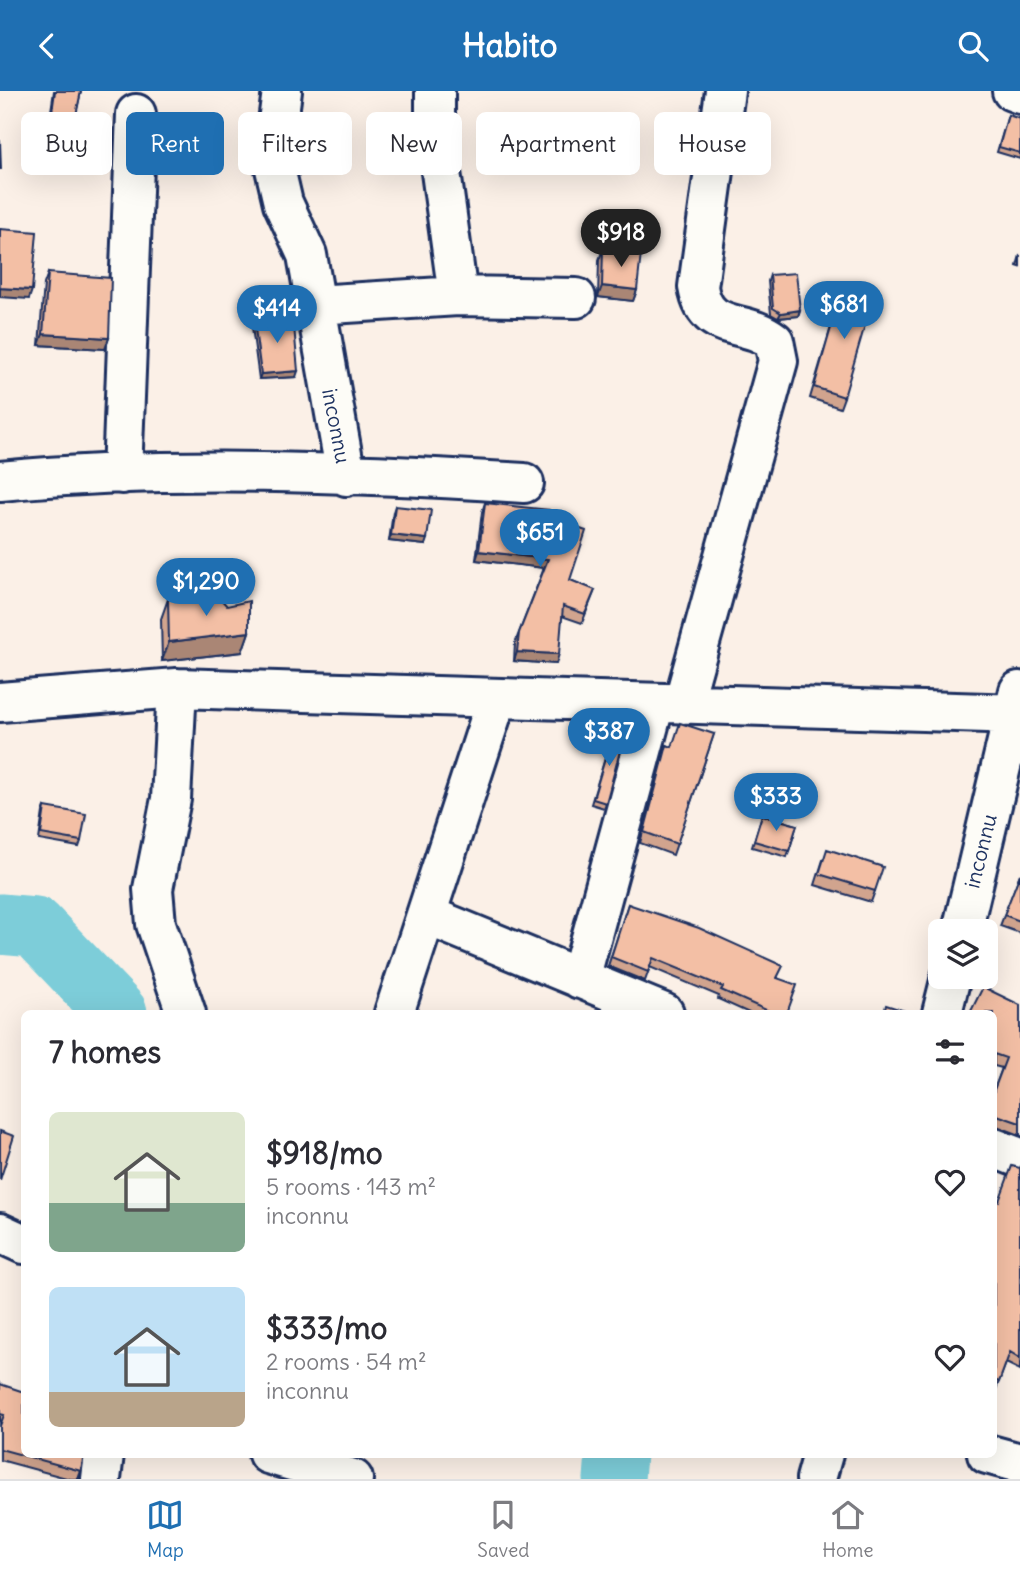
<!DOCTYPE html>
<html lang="en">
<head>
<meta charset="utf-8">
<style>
	:root { --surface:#fff; --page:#f7f7f7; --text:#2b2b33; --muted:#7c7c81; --line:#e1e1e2; --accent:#1f6fb2 }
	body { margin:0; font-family:Delius,sans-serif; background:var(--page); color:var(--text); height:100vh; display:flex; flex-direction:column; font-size:26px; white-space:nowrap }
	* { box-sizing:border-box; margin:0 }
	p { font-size:23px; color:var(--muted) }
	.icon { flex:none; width:38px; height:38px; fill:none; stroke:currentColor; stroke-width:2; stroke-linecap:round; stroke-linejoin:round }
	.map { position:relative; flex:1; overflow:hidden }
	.side { position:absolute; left:21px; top:919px; width:976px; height:448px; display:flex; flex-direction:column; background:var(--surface); border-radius:10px; box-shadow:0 7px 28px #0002 }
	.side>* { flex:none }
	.banner { position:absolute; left:21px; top:21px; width:978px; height:63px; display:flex; gap:14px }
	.buttons { position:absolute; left:928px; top:828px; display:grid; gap:14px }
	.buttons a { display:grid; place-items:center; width:70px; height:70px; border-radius:10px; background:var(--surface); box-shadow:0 7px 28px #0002; font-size:35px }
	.price { position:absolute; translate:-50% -60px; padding:0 16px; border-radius:24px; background:var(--accent); color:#fff; font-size:23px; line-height:46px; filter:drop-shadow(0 2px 4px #0008) }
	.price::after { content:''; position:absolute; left:50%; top:42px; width:21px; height:16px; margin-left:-10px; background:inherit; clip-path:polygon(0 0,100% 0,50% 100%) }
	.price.active { background:#222; color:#fff }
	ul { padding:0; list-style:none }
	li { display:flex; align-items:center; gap:21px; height:175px; padding:0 28px }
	li span { display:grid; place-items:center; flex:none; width:196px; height:140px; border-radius:10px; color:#555 }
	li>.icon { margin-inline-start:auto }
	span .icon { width:84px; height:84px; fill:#fffc; stroke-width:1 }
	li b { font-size:30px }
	h2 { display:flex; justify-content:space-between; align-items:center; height:84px; padding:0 28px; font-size:30px }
	.tag { padding:0 24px; border-radius:10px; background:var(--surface); box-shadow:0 7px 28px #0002; font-size:24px; line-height:63px }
	.tag.active { background:var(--accent); color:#fff }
	header { display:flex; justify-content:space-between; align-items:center; height:91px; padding:0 28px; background:var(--accent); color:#fff; font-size:32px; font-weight:800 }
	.dock { display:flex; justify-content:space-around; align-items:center; height:98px; border-top:2px solid var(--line); background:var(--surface); font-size:19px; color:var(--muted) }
	.dock a { display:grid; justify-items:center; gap:4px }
	.dock .active { color:var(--accent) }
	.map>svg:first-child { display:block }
</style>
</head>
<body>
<header><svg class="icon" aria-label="back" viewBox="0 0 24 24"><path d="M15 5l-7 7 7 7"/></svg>Habito<svg class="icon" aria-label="search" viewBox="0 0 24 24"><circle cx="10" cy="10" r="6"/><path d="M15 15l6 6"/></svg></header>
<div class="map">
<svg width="1020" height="1388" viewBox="0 0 1020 1388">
	<rect width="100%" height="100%" fill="#fbf0e7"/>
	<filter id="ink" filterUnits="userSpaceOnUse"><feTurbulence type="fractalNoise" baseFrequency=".0143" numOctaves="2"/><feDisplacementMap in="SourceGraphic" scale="14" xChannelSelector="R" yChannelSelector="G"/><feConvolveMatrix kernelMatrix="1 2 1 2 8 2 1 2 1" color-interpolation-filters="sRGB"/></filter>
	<g filter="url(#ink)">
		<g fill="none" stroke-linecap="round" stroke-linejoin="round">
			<!-- river -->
			<path stroke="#7dcdd9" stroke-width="61" d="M0,833L35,836L117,922
				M614,1388L616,1363"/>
			<defs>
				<path id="minor" d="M282,0L273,69L283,112L307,164L346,385
					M435,0V37L458,205
					M1012,0L1020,3
					M315,214L458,205L576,207
					M122,383L136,23
					M0,390C173,374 350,381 524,392
					M177,597L171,708L153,798L156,833L186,922
					M0,611L177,597L1020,623
					M683,613L778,270L774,250C743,226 706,244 698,196L725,0
					M426,824L664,922
					M962,840L1019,600
					M580,888L655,612
					M394,922L496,610
					M942,922L951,886
					M994,1057L1020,1067
					M0,1142L24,1153
					M268,1363L353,1388
					M987,1363L1020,1372
					M101,1388L104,1363
					M816,1388L823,1363"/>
			</defs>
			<!-- minor casing -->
			<use href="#minor" stroke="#1b2f5e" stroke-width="44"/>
			<!-- minor -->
			<use href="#minor" stroke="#fdfcf7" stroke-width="38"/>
		</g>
		<!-- wall -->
		<path fill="#d1a48e" stroke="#1b2f5e" stroke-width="2" d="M54,0H81L71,45L48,40Z
			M1008,24L1020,28V68L997,61Z
			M603,158L637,199L633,210L598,206L599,169Z
			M1020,164V176L1017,175Z
			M48,182L109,247L105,258L39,254L44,193Z
			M770,184L800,219L798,225L778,227L771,223L768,190Z
			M843,195L844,306L840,317L810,307Z
			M254,230L296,286L259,288L252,236Z
			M485,412L548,427L570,489L595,499L582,532L562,525L556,573L514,570L515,552L544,477L476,469L482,421Z
			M395,415L425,454L389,450L393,421Z
			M168,508L249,541L242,561L162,570L161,528Z
			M613,641L606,712L604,717L591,713Z
			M714,643L673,764L640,752L667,654L671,656Z
			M45,716L81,750L79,756L39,749L43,721Z
			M762,724L797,734L787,766L752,756Z
			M823,769L875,800L871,811L815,794Z
			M1020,783V842L1000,835Z
			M628,813L778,887L787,922H749L718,908L719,905L650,876L645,890L608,875Z
			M1020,914V1044L994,1034V999L1002,977L994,975V922Z
			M1020,1077V1279L1006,1272L995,1301H994V1108L999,1110Z
			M0,1293L81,1380L78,1388H70L0,1369Z"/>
		<!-- shaded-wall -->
		<path fill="#aa8674" stroke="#1b2f5e" stroke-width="2" d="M602,195L637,199L633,210L598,206Z
			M0,197L32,199L29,208L0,206Z
			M800,219L798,225L778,227L781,222Z
			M43,243L109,247L105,258L39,254Z
			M298,280L296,286L259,288L261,283Z
			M391,444L427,448L425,454L389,450Z
			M479,460L548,468L544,477L476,469Z
			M249,541L242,561L162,570L169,551Z
			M517,561L559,563L556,573L514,570Z"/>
		<!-- building -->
		<path fill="#f3bfa5" stroke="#1b2f5e" stroke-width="2" d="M55,0H81L73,39L50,35Z
			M1008,24L1020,28V62L999,56Z
			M0,49L1,78H0Z
			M0,138L37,141L32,199L0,197Z
			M603,158L641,162L637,199L602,195Z
			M48,182L111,187L109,247L43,243Z
			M796,182L800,219L781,222L773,217L770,184Z
			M843,195L874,203L844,306L814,296Z
			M293,224L298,280L261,283L254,230Z
			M485,412L549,419L548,427L586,440L570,489L595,499L585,523L563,515L559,563L517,561L519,542L548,468L479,460Z
			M395,415L431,419L427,448L391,444Z
			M218,505L227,515L249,510V541L169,551L168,508Z
			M680,632L714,643L677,753L644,741L667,654L672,656Z
			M613,641L624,645L606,712L593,708Z
			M45,716L86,723L81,750L41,743Z
			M762,724L797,734L789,760L754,750Z
			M827,758L883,776L875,800L819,783Z
			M1020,783V830L1004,824Z
			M628,813L699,837L783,875L777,887L797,894L787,922H773L721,899L723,896L653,867L648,881L611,866Z
			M983,896L1020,914V1032L994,1023V999L1006,967L994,963V922H970Z
			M886,914L911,922H884Z
			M0,1040L14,1045L0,1089Z
			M1012,1075L1020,1077V1267L1010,1261L999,1291L994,1289V1108L999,1110Z
			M0,1293L24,1301V1363H84L81,1380L0,1358V1335L4,1324L0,1323Z"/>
	</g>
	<g text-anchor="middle" stroke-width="6" stroke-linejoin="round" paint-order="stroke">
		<!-- street labels -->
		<g font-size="21" fill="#1b2f5e" stroke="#fdfcf7">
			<text transform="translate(336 335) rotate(79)" y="7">inconnu</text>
			<text transform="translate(981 760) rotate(-76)" y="7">inconnu</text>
		</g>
	</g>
</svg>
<div class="buttons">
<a><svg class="icon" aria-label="layers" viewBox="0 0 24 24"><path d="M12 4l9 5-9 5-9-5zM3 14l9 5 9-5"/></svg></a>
</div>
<b class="price active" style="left:621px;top:178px">$918</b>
<b class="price" style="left:844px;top:250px">$681</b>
<b class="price" style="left:277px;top:254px">$414</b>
<b class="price" style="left:540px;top:478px">$651</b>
<b class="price" style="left:206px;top:527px">$1,290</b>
<b class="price" style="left:609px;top:677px">$387</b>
<b class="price" style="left:776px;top:742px">$333</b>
<div class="banner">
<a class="tag">Buy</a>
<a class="tag active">Rent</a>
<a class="tag">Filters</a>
<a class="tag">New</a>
<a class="tag">Apartment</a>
<a class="tag">House</a>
</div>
<section class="side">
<h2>7 homes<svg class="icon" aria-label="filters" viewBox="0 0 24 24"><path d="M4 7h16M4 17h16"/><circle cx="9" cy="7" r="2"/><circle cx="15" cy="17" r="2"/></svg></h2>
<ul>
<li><span style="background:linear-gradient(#dfe7d0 65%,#7fa58c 0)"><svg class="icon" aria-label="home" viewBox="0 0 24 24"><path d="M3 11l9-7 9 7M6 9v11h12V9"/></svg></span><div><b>$918/mo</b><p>5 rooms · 143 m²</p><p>inconnu</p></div><svg class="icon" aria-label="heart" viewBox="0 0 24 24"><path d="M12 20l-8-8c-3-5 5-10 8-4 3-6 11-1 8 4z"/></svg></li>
<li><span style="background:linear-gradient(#bfe0f5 75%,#b9a48a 0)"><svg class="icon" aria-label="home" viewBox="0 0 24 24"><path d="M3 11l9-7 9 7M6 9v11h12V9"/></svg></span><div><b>$333/mo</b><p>2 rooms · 54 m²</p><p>inconnu</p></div><svg class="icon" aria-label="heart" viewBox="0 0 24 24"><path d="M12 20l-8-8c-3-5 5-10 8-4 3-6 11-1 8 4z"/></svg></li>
</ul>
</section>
</div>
<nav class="dock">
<a class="active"><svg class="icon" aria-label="map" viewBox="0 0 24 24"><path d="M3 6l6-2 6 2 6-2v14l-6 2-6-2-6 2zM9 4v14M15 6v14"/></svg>Map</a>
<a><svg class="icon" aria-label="saved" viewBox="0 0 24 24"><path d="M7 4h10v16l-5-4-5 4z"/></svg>Saved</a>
<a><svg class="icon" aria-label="home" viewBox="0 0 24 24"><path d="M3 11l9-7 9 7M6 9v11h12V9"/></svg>Home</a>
</nav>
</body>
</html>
